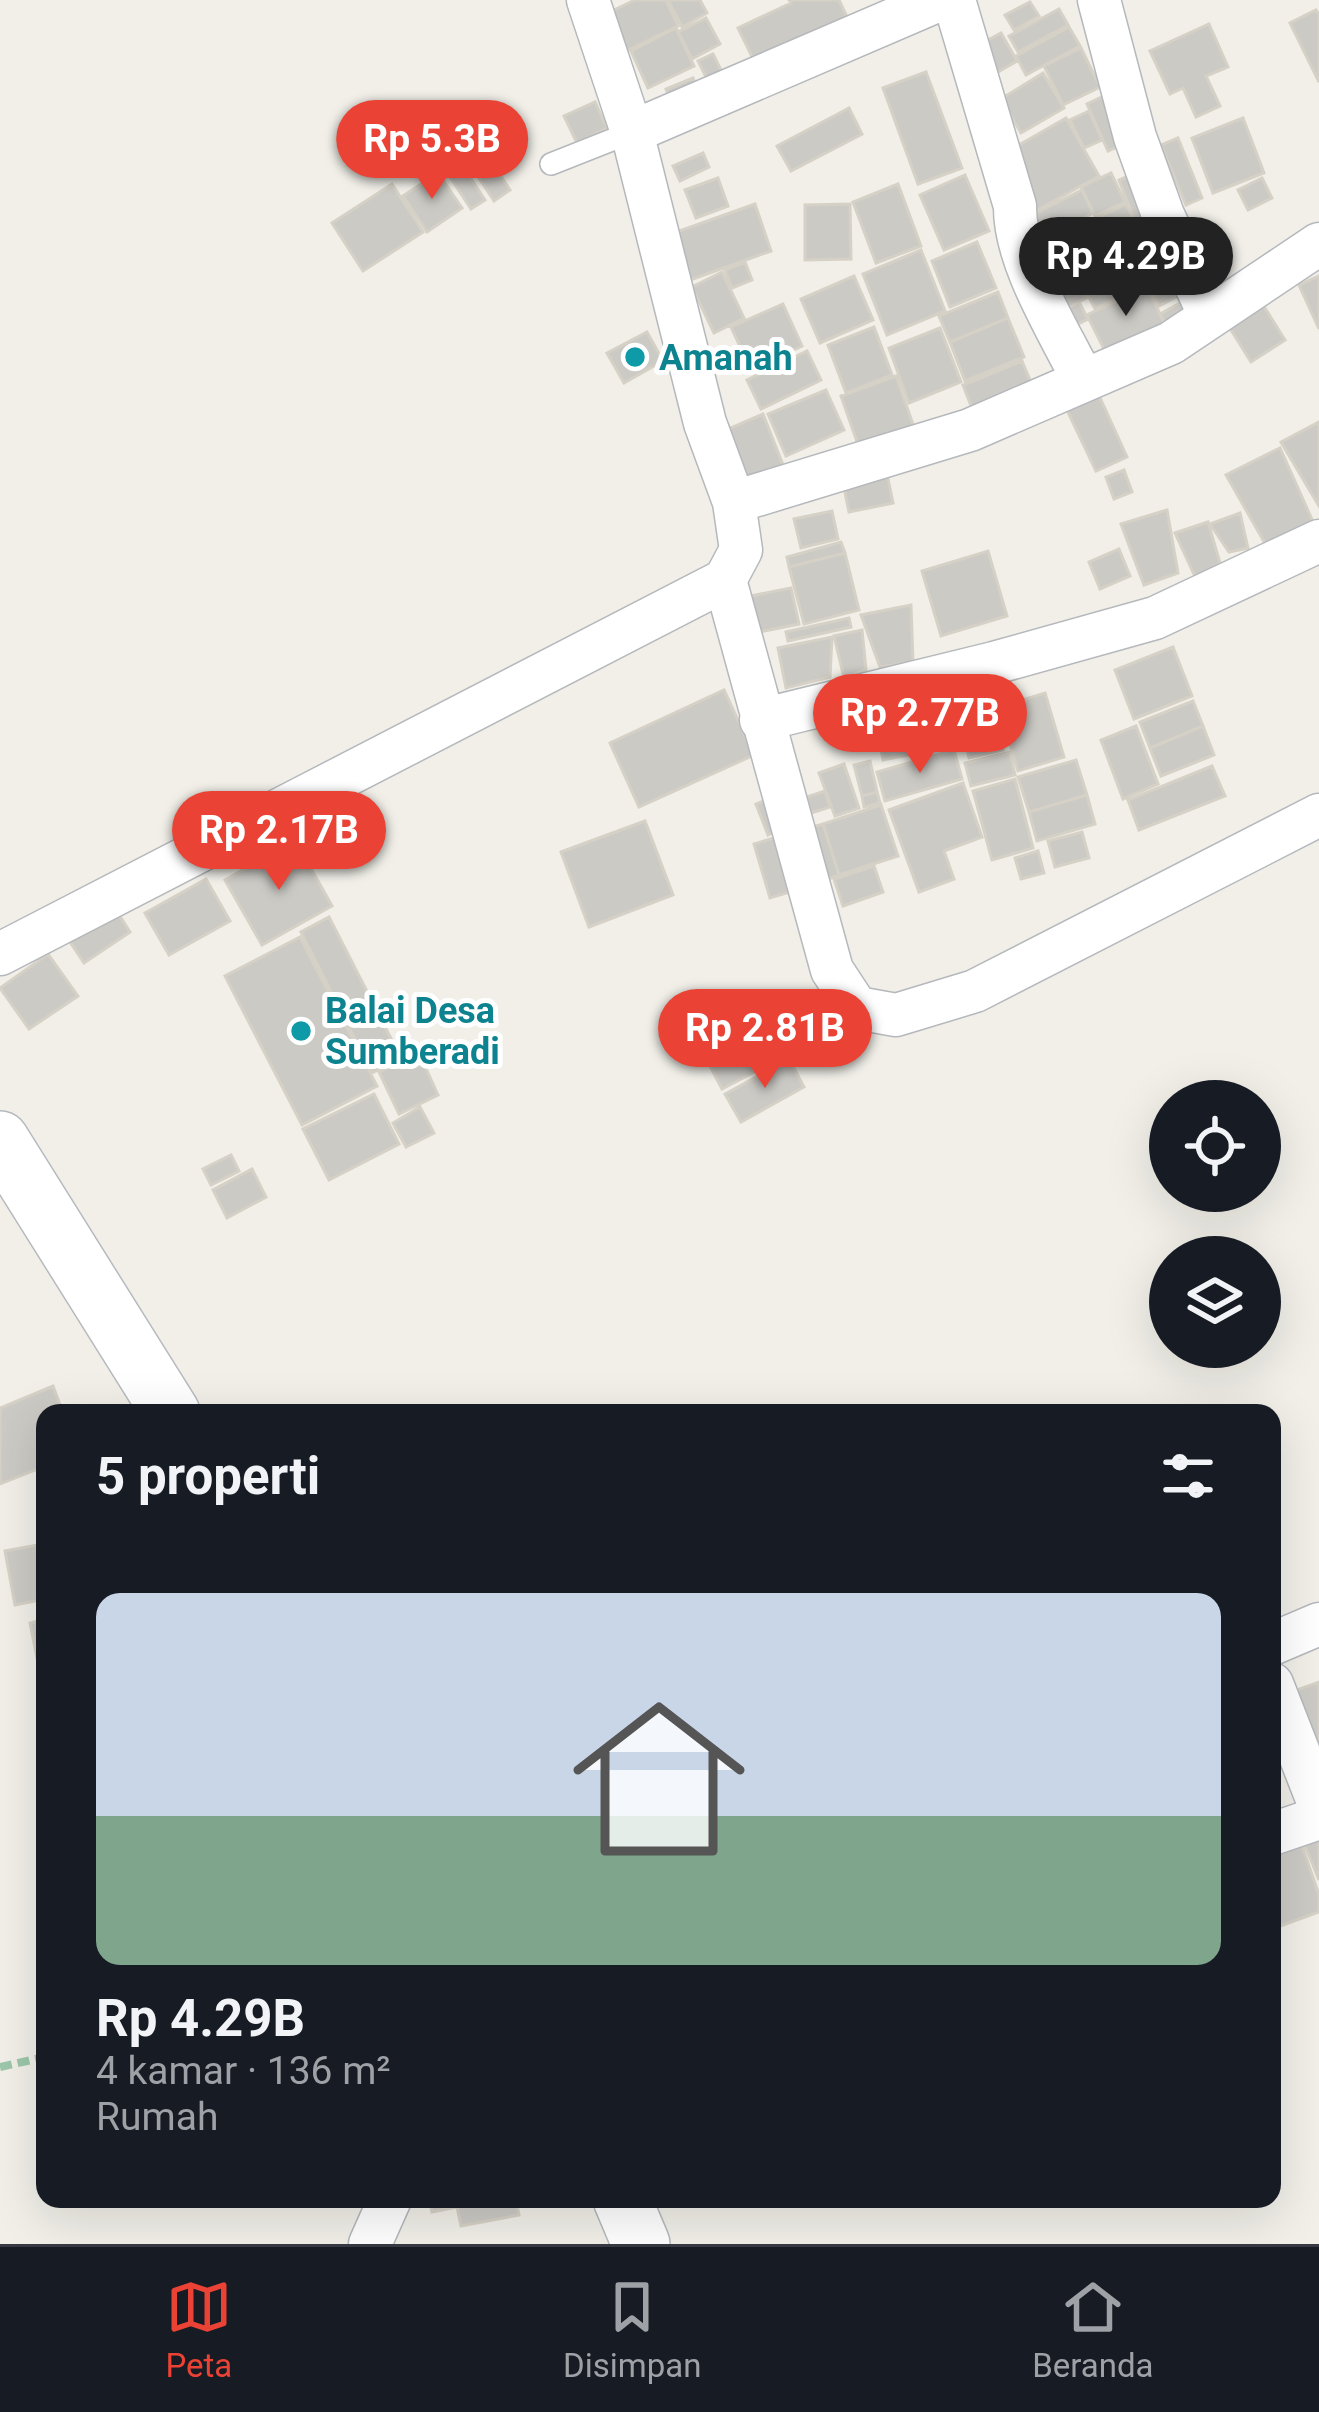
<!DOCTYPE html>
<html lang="id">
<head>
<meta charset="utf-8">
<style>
	:root { --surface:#171b24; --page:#242831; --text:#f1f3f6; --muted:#9ea1a6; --line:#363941; --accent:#ea4335 }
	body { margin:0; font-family:Roboto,sans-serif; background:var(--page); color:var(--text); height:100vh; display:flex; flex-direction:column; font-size:45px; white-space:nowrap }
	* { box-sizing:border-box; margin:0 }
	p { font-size:39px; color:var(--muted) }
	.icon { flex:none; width:66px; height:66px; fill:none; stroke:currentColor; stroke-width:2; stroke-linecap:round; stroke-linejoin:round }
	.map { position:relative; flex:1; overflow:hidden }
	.panel { position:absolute; left:36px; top:1404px; width:1245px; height:804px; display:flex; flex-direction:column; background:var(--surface); border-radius:24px; box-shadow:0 12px 48px #0002 }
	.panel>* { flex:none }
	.tools { position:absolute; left:1149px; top:1080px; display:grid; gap:24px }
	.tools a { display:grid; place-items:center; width:132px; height:132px; border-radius:50%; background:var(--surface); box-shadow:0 12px 48px #0002; font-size:60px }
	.price { position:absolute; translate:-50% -102px; padding:0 27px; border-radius:42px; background:var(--accent); color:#fff; font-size:39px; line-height:78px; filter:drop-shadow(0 3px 6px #0008) }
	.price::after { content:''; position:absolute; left:50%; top:72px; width:36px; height:27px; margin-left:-18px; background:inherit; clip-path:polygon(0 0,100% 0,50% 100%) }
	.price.on { background:#222; color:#fff }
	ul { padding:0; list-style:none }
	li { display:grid; align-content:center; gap:24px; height:636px; padding:0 60px }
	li+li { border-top:3px solid var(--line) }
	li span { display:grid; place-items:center; height:372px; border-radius:24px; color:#555 }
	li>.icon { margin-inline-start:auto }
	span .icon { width:216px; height:216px; fill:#fffc; stroke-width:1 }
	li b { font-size:51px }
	h2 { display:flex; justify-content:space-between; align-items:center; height:144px; padding:0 60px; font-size:51px }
	.dock { display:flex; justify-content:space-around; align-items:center; height:168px; border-top:3px solid var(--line); background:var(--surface); font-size:33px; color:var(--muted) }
	.dock a { display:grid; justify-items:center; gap:6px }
	.dock .on { color:var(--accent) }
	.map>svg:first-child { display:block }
</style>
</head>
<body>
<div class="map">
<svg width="1319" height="2244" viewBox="0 0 1319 2244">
	<rect width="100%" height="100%" fill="#f1efe8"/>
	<!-- building -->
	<path fill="#cccac5" stroke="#d6d1c6" stroke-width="3" d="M635,0H666L678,26L624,52L606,14Z
		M668,0H700L707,13L682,27Z
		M789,0H839L850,23L757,67L738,28L791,3Z
		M1030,2L1039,16L1014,30L1005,15Z
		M1059,9L1068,25L1018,52L1009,36Z
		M1316,10L1319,15V82L1290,23Z
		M706,18L720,44L692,59L678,32Z
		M1209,24L1228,67L1206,76L1220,106L1196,117L1183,88L1170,94L1150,51Z
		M1069,27L1080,46L1026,75L1016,56Z
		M676,28L694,66L648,88L631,51Z
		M1001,33L1017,61L991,76L975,47Z
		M1081,48L1100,87L1063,105L1044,66Z
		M713,54L728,84L713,91L698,61Z
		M926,72L962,168L918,184L883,88Z
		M1043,73L1064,108L1021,133L1001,99Z
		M693,78L700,95L674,108L666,89Z
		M1112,92L1133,140L1108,151L1087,104Z
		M595,102L607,128L577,143L564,116Z
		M849,108L862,134L791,171L777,146Z
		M1089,111L1102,140L1084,148L1070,120Z
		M1066,118L1099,176L1032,213L1000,156Z
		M1243,118L1264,173L1213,193L1192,138Z
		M1178,138L1202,198L1186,205L1161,145Z
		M476,139L510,190L494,201L460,149Z
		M703,153L709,167L680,181L673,166Z
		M460,162L485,200L471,209L446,171Z
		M1142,170L1166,232L1143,241L1119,180Z
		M438,173L462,208L427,232L403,196Z
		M1111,173L1125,202L1095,216L1081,187Z
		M965,175L989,231L944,250L920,195Z
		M718,178L728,206L696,218L685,190Z
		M1262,178L1272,198L1248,210L1238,190Z
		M392,184L423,232L363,271L332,223Z
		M898,184L921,246L876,263L853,202Z
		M1082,190L1093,213L1026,246L1016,223Z
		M755,204L771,251L690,280L674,233Z
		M850,204L851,259L805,260V205Z
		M1126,204L1135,222L1082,248L1073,230Z
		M1073,230L1081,248L1033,271L1024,255Z
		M1120,236L1145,283L1095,309L1071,261Z
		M1164,238L1191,289L1159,306L1132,255Z
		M977,242L996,288L950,307L932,261Z
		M921,250L945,311L887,335L863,274Z
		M745,262L752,280L732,288L725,270Z
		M1071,264L1088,297L1066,309L1048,276Z
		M722,272L744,318L714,333L692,287Z
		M854,276L873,320L820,343L801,299Z
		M1319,276V329L1299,285Z
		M1147,286L1164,323L1105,351L1087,315Z
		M998,292L1008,318L950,342L939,316Z
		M1191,297L1198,309L1167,326L1160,314Z
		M1260,300L1285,340L1251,362L1226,322Z
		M1079,302L1088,319L1068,329L1060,312Z
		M783,304L802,346L751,370L731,327Z
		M1008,318L1024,357L965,381L950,342Z
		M874,327L892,375L846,393L828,345Z
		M940,328L961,382L909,403L889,348Z
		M647,332L663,361L624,383L607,353Z
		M807,351L821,380L761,409L747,380Z
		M1022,361L1035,392L975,416L963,385Z
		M896,376L916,433L861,453L841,396Z
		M826,390L844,430L786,456L768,414Z
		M1097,391L1127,457L1096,471L1065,406Z
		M763,414L783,465L747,480L726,430Z
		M1319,422V506L1281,442Z
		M1280,448L1314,524L1266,545L1226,475Z
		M886,469L893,503L849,512L842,478Z
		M1124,470L1132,492L1114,499L1106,477Z
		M1167,510L1178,573L1144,585L1121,524Z
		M832,511L838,539L801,548L794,519Z
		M1240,513L1248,548L1229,552L1210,524Z
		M1208,522L1220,563L1197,581L1175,533Z
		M841,542L845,553L789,567L787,557Z
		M1119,549L1130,576L1100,589L1089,562Z
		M988,551L1007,616L941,636L922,571Z
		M845,553L859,610L804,624L789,567Z
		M791,588L799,624L759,632L751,596Z
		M911,605L913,662L880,667L861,615Z
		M849,618L851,627L788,641L786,632Z
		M862,630L866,670L844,678L834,636Z
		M832,637L830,677L786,688L778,648Z
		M1173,647L1192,696L1134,719L1115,670Z
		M936,689L948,747L883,760L872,702Z
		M724,690L754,755L639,807L610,743Z
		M1045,693L1064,757L1018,771L999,707Z
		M1193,701L1203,726L1150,748L1140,722Z
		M993,709L1003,750L969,758L959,717Z
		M1136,726L1158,784L1123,799L1101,740Z
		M1203,726L1214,755L1161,776L1150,748Z
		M954,750L962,779L885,801L877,772Z
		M1010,752L1015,775L971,786L965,763Z
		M1076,760L1087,795L1029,812L1018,777Z
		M870,761L877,792L862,796L854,765Z
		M844,764L859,808L835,816L819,773Z
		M1212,766L1225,796L1139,830L1128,800Z
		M1015,779L1033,848L992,860L973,791Z
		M963,783L982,837L944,851L954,879L919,892L889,810Z
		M825,791L830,807L811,813L807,797Z
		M877,792L880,803L864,807L862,796Z
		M1087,795L1095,824L1037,841L1029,812Z
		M774,797L785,827L768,835L756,804Z
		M881,805L898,856L839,875L823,824Z
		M645,821L673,895L589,927L561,852Z
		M823,824L839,875L825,880L808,828Z
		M1082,832L1089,858L1055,867L1048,841Z
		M787,834L803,888L770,898L754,844Z
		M295,840L332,906L262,945L225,880Z
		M1038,851L1044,873L1021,879L1015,858Z
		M874,866L883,892L843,906L834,879Z
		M206,879L230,921L169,955L145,913Z
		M111,902L130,932L84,963L64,933Z
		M329,917L401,1058L372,1073L301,932Z
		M300,937L377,1086L302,1125L225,976Z
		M48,954L78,996L29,1029L0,988Z
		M765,1014L786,1055L722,1089L701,1049Z
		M419,1053L438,1095L399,1114L379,1072Z
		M789,1059L804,1087L741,1122L725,1094Z
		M374,1094L399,1144L329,1180L303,1129Z
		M420,1107L434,1133L406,1147L393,1123Z
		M231,1155L239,1171L211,1185L203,1169Z
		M252,1169L266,1197L227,1218L213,1190Z
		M53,1386L63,1413H45V1466L0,1484V1408Z
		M43,1544L45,1599L15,1605L5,1551Z
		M45,1619V1672L40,1673L30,1623Z
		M1319,1682V1754L1297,1690Z
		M1297,1831L1319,1895V1912L1272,1929V1840Z
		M1319,1839V1880L1305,1845Z
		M429,2199H516L519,2215L461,2226L457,2207L432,2212Z"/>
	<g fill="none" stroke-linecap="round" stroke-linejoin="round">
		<defs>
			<path id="service" d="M551,164L632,132"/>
			<path id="minor" d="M954,0L1015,206C1014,261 1059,331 1083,380
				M1099,0L1135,137L1163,215L1210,316
				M632,132L939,0
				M734,502L970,430L1171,343L1319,244
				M725,580L832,970L857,1008L896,1015L975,991L1319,815
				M761,720L994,663L1155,618L1319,541
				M0,954L725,580L741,550L734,502L705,423L632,132L588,0
				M1272,1644L1319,1624
				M1272,1684L1319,1804
				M1272,1834L1319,1818
				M370,2244L390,2199"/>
			<path id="secondary" d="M0,1140L171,1413
				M622,2199L641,2244"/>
		</defs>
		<!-- service casing -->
		<use href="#service" stroke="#b5b8bc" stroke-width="24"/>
		<!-- minor casing -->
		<use href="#minor" stroke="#b5b8bc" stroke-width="45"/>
		<!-- secondary casing -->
		<use href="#secondary" stroke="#b6babf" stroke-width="60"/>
		<!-- path -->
		<path stroke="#9cc7a9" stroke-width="8" stroke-dasharray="12 6" stroke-linecap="butt" d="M0,2067L45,2057"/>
		<!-- service -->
		<use href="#service" stroke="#fff" stroke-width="21"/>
		<!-- minor -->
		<use href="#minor" stroke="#fff" stroke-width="42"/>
		<!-- secondary -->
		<use href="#secondary" stroke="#fff" stroke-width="57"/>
	</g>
	<!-- markers -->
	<g fill="#0f9aa8" stroke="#fff" stroke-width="4.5">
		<circle cx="635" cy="357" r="12"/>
		<circle cx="301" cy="1031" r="12"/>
	</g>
	<g text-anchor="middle" stroke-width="10" stroke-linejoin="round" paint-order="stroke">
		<!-- culture labels -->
		<g font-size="36" font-weight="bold" fill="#0d838f" stroke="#fff" text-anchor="start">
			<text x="659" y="370">Amanah</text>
			<text x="325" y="1023">Balai Desa<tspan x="325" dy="41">Sumberadi</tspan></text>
		</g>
	</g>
</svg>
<div class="tools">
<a><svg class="icon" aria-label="locate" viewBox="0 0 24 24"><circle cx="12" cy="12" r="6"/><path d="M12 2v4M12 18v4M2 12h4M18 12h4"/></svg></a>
<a><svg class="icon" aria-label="layers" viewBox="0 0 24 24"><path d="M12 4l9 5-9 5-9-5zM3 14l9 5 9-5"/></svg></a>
</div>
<b class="price" style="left:432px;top:202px">Rp 5.3B</b>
<b class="price on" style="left:1126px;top:319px">Rp 4.29B</b>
<b class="price" style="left:920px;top:776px">Rp 2.77B</b>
<b class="price" style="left:279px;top:893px">Rp 2.17B</b>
<b class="price" style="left:765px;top:1091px">Rp 2.81B</b>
<section class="panel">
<h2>5 properti<svg class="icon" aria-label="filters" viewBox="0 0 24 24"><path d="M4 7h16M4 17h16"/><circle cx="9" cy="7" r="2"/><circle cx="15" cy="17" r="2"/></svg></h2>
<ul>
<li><span style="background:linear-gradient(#c9d6e8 60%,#7fa58c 0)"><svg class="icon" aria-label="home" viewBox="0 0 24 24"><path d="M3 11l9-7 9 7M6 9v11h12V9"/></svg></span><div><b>Rp 4.29B</b><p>4 kamar · 136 m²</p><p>Rumah</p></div></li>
</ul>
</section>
</div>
<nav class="dock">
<a class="on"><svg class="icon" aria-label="map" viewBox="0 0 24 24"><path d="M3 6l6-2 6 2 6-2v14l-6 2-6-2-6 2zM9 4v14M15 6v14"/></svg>Peta</a>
<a><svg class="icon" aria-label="saved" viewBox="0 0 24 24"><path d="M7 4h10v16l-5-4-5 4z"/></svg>Disimpan</a>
<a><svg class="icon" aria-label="home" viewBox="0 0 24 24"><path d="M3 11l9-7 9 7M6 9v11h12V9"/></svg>Beranda</a>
</nav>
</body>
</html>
